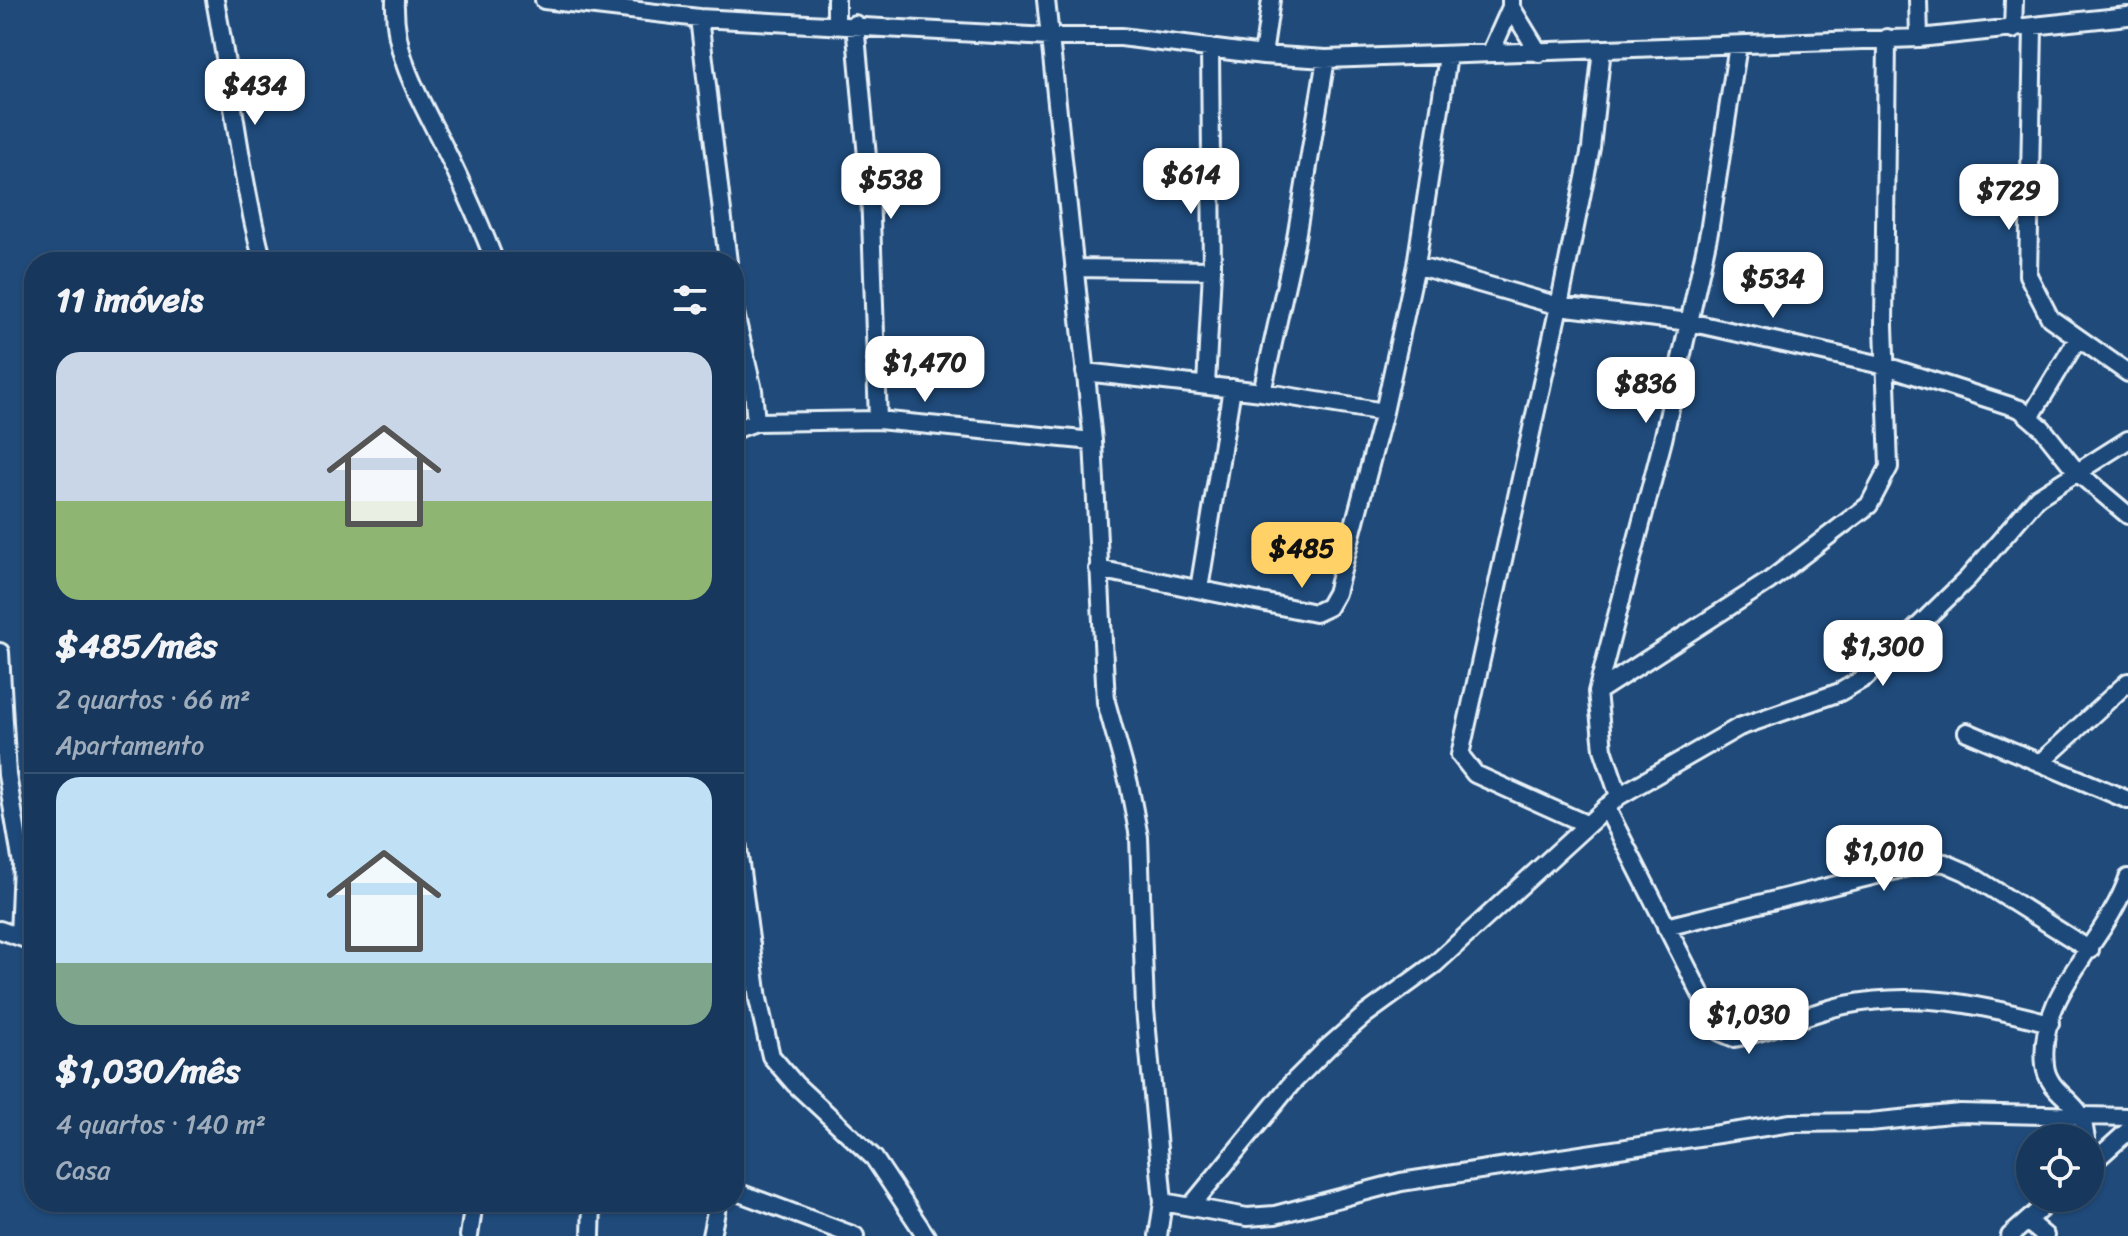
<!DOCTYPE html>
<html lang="pt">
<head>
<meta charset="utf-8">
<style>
	:root { --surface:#17385c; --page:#203f62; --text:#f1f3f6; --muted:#9eacbb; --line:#365272; --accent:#ffd166 }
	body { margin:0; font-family:Sriracha,sans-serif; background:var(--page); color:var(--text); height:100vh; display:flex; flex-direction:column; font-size:30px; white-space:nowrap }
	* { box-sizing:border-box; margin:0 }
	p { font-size:26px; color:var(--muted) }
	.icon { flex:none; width:44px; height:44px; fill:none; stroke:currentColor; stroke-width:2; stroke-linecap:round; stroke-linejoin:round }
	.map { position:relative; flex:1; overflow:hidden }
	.details { position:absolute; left:24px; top:252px; width:720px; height:960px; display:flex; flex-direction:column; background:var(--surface); border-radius:32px; box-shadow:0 2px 6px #0004,0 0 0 2px var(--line) }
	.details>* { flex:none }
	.tools { position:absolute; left:2016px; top:1124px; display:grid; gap:16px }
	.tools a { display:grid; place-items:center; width:88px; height:88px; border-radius:50%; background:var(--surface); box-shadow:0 2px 6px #0004,0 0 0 2px var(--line); font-size:40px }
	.price { position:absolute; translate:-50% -68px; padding:0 18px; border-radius:16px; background:#fff; color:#222; font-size:26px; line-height:52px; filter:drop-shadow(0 2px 4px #0008) }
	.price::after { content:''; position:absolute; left:50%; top:48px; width:24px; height:18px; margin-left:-12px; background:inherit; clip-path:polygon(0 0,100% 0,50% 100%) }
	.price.on { background:var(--accent); color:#111 }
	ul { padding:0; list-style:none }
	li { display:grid; align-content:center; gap:16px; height:424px; padding:0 32px }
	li+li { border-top:2px solid var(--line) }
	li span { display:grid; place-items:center; height:248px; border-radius:24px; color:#555 }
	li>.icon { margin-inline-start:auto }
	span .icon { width:144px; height:144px; fill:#fffc; stroke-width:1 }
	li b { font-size:34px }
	h2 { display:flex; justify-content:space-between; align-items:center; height:96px; padding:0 32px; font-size:34px }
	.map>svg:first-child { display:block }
</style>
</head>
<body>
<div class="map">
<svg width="2128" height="1236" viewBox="0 0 2128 1236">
	<rect width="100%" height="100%" fill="#1f4a7a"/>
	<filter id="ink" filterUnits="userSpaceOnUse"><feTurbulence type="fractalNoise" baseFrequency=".0125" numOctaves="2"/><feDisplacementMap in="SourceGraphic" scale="16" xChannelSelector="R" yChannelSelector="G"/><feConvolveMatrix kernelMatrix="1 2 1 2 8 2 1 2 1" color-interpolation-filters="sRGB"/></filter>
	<g filter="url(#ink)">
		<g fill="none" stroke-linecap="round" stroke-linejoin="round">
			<defs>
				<path id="street" d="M215,0C232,88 240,176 263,262
					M395,0C393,60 423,103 448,155C465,190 481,225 495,262
					M544,0L699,18L1049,37H1121L1263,55L1326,59L1919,38L2128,16
					M836,0V25
					M1046,0L1093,441L1106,702L1129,784L1139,837L1145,1009L1163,1202L1158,1236
					M1511,0V7L1539,53
					M1918,0L1919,38
					M699,18L728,262
					M855,24L870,190L878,420
					M2033,28L2028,275L2050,318L2128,373
					M2013,30L2014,0
					M1491,52L1511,7
					M1263,55L1271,0
					M1416,265L1559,306L1689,322L1886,366L2020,409L2042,428L2077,472L2128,515
					M1074,268L1212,270
					M734,309L753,390L756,422L734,430
					M1085,372L1262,392L1384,412
					M1206,385L1212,270L1210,48
					M1262,392L1295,244L1326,59
					M2031,416L2078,338
					M756,422L878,420L1093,441
					M1098,569L1315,613L1328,607L1336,593L1384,412L1416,265L1448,56
					M1199,589L1232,388
					M0,652L7,775L22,864L19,936
					M1597,692L1769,581L1869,505L1889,467L1884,326L1887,38
					M1967,732L2128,800
					M2040,763L2128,682
					M1619,796L1603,749L1597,692L1663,440L1709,232L1738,45
					M1606,807L1720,1032L1734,1038C1772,1031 1807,1013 1845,1005C1917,990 1981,1005 2050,1023
					M734,819L758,999L771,1056L795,1084L874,1158L926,1236
					M1586,824L1475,774L1460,755L1559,306L1591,148L1602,49
					M1666,927L1929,862L1945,863L1966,872L2090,950
					M0,930L34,942
					M734,945L751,944
					M2086,1138C2084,1131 2084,1120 2080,1114C2069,1097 2047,1088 2045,1065C2037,992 2106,943 2128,878
					M2090,1165L2128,1131
					M734,1191L855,1236
					M1163,1202L1247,1217L1275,1215L1401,1182L1791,1123L1870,1122L1960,1113L2128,1117
					M1191,1206L1291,1084L1328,1047L1366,1014L1435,964L1619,796L1739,727L1840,692L1866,677L1968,578L2038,497L2128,440
					M2027,1221L2045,1236
					M469,1236L474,1202
					M591,1236L592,1202
					M711,1236L718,1202
					M2010,1236L2053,1198"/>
			</defs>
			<!-- street casing -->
			<use href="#street" stroke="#e8f1f8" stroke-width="22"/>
			<!-- street -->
			<use href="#street" stroke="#1f4a7a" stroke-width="16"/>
		</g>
	</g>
</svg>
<div class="tools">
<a><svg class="icon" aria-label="locate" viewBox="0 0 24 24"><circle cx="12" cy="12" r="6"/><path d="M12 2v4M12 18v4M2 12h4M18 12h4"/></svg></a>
</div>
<b class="price" style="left:255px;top:127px">$434</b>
<b class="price" style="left:1191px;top:216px">$614</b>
<b class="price" style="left:891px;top:221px">$538</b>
<b class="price" style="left:2009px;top:232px">$729</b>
<b class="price" style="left:1773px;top:320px">$534</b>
<b class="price" style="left:925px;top:404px">$1,470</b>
<b class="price" style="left:1646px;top:425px">$836</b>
<b class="price on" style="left:1302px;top:590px">$485</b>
<b class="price" style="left:1883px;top:688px">$1,300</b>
<b class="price" style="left:1884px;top:893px">$1,010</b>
<b class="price" style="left:1749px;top:1056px">$1,030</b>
<section class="details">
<h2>11 imóveis<svg class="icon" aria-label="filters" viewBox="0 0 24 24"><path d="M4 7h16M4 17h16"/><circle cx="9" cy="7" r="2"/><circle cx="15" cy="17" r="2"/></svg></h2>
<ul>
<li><span style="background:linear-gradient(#c9d6e8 60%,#8fb573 0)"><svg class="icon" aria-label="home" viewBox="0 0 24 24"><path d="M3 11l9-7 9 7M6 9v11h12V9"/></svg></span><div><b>$485/mês</b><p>2 quartos · 66 m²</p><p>Apartamento</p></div></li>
<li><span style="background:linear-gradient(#bfe0f5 75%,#7fa58c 0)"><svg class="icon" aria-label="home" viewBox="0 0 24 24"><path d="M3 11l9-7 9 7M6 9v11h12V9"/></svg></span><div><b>$1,030/mês</b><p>4 quartos · 140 m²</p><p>Casa</p></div></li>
</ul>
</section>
</div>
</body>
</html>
